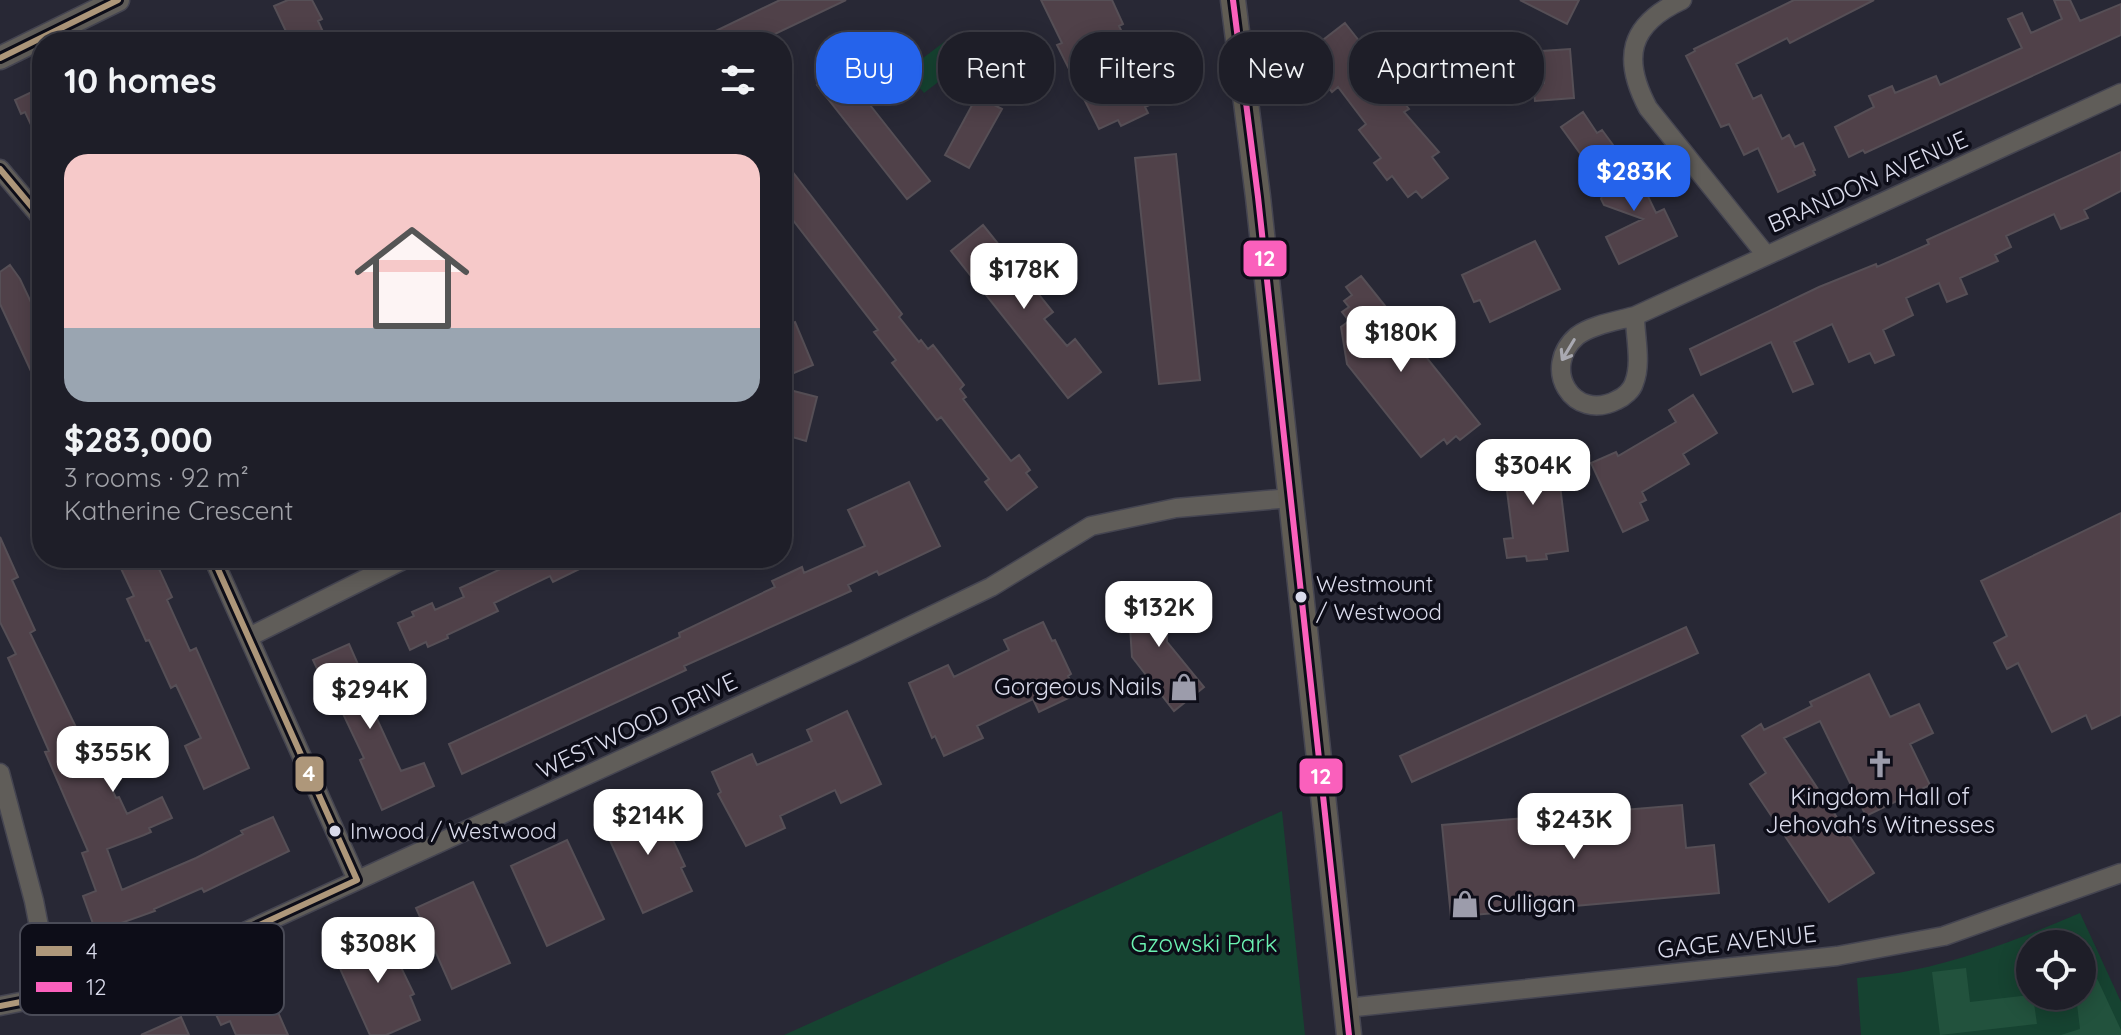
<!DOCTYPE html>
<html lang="en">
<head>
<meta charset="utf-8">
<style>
	:root { --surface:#1e1e28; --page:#2b2b34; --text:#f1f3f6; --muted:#a1a2a8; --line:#3c3c45; --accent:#2563eb }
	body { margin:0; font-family:Quicksand,sans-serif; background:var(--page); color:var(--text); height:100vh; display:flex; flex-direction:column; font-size:30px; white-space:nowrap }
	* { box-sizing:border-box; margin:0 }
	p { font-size:26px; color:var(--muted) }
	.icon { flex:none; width:44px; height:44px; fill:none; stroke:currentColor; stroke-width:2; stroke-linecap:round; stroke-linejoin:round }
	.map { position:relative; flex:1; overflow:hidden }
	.panel { position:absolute; left:32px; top:32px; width:760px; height:536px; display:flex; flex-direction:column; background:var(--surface); border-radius:32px; box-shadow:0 4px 20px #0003,0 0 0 2px var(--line) }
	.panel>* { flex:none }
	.top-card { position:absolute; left:816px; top:32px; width:760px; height:72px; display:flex; gap:16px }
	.fabs { position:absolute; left:2016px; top:930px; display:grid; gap:16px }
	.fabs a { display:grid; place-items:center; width:80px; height:80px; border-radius:50%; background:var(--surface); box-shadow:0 4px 20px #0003,0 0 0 2px var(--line); font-size:40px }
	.price { position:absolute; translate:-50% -68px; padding:0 18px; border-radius:16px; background:#fff; color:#222; font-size:26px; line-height:52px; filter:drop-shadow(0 2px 4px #0008) }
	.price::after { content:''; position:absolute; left:50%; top:48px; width:24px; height:18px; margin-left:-12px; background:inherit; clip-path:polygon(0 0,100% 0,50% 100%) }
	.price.current { background:var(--accent); color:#fff }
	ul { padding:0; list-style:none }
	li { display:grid; align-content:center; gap:16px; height:424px; padding:0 32px }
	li+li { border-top:2px solid var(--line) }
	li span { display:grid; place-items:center; height:248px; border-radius:24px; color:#555 }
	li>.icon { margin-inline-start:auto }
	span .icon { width:144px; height:144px; fill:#fffc; stroke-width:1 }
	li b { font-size:34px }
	h2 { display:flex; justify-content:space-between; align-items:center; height:96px; padding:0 32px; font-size:34px }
	.pill { padding:0 28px; border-radius:32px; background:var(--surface); box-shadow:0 4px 20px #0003,0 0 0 2px var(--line); font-size:28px; line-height:72px }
	.pill.current { background:var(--accent); color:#fff }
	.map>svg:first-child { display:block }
</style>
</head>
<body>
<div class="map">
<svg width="2121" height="1035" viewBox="0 0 2121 1035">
	<rect width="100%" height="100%" fill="#282835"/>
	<!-- green -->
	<path fill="#164331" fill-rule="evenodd" d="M948,39L962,56L958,61L965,69L946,84L942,79L924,93L906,71Z
		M1282,811L1305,1035H784Z
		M2080,913L2121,1002V1035H1861L1857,978C1875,976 1895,974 1913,970C1970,958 2027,936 2080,913ZM2030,944H2082V996H2030Z"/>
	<!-- forest -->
	<path fill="#22523d" d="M2082,946L2121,1030V1035H2061L2080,1029L2076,996H2082Z
		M1966,968L1970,1002L2030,995L2033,996L2037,1024L1940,1035L1932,972Z"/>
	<!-- building -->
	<path fill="#504149" stroke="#564f56" stroke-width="2" d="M288,0H312L322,19L318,21L324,34L308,42H291L274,6Z
		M780,0H846L758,42H693Z
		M1041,0H1112L1123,24L1119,26L1156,102L1145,107L1148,113L1121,126L1118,120L1099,129L1057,45L1062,43Z
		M1520,0H1579L1567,24Z
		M1794,0H1874L1790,43L1787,38L1736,64L1753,99L1761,95L1782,139L1789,135L1795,147L1803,143L1815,170L1813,171L1815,175L1778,192L1758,148L1744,155L1729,124L1721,127L1686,56L1695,51L1694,49Z
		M2054,0H2070L2080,21L2121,4V35L1865,153L1863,150L1849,157L1835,127L1874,107L1869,96L1892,86L1895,93L1936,76L1940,85L2022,48L2008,19L2022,13L2031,33L2062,19Z
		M1345,23L1360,42L1366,38L1377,52L1369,59L1409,109L1404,112L1439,152L1432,157L1448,178L1422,198L1416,191L1408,197L1392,176L1387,180L1374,163L1381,158L1359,130L1366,124L1338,87L1332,92L1317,74L1325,68L1310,50Z
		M1570,49L1574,98L1535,101L1533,84L1544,83L1542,51Z
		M840,67L930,181L907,199L817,85Z
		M42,87V148L25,112L21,114L15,100Z
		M977,96L1002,109L969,168L945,155Z
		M1583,112L1597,133L1602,130L1616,149L1590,167L1561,127Z
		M1617,151L1624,160L1629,157L1656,213L1664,209L1677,236L1619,264L1606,237L1643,219L1604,205L1601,199Z
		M2121,152V191L2084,210L2088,218L2061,229L2054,214L2006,236L2011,247L1995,255L1998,261L1960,278L1967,294L1947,302L1939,283L1906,298L1913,315L1883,330L1894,355L1875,363L1870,353L1849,362L1832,324L1794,342L1813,384L1793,392L1771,342L1701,375L1690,349L1819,287L1876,264L1877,267L1929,244L1927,240Z
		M1176,154L1200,380L1159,384L1135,158Z
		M782,158L902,314L899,317L919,342L921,340L928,349L933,345L964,385L960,389L966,397L963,399L1011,461L1019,455L1030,470L1026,473L1037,487L1007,510L985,482L989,479L941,417L937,420L892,363L896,360L874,332L878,330L782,206Z
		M983,225L1053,312L1044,319L1067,346L1075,339L1101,372L1068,398L951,251Z
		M1535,241L1560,289L1490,322L1480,300L1474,302L1462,275Z
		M10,265L20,279L37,315L42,313V395L0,304V272Z
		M1361,276L1480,424L1460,440L1456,436L1447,444L1444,439L1421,457L1347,364L1341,327L1349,321L1342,312L1349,307L1344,301L1352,295L1346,287Z
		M795,322L813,365L782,378V328Z
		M782,388L817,397L806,441L782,434Z
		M1693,395L1717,433L1683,454L1689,464L1642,492L1646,500L1640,503L1648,520L1623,532L1591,463L1616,452L1618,456L1676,422L1669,410Z
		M1533,448L1536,468L1554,466L1556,477H1559L1568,551L1546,554L1547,559L1527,561L1526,556L1507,558L1504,539L1513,538L1505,475L1497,476L1495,455Z
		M909,482L940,546L879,575L877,571L848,585L851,591L684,666L686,670L462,774L449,744L680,637L679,633L775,587L772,581L802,567L804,573L865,546L848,510Z
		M2121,513V715L2092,729L2086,715L2052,732L2018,663L2007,669L1994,643L2007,636L1981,581Z
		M0,537L18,577L12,580L35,630L30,633L89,754L95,752L116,798L119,797L127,814L162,797L172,818L149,828L151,832L144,835L107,849L122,890L196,858L243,834L241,831L273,817L289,851L204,892L202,888L154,909L155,911L96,932L83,896L96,891L82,853L88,851L45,752L49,751L8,658L16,654L0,622Z
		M116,558H154L172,597L167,600L190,651L196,648L249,768L204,789L185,746L201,738L176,685L171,688L149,640L146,641L127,599L134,596Z
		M524,558H602L553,582L550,576L494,603L498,611L447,635L448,638L428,647L426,642L410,650L398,623L414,616L412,612L432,603L435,610L464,597L460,588Z
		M1165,589L1167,642L1204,687L1174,711L1132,657L1130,627L1128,593Z
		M1043,622L1052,641L1055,640L1071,674L1068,676L1077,694L1039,712L1033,699L977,726L983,738L944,756L935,736L932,738L909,683L948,665L954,677L1009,650L1004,640Z
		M1686,627L1698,653L1412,782L1400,756Z
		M349,644L364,678L359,680L401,771L424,763L434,786L382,810L360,760L364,758L328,682L324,684L313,660Z
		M1869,674L1890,717L1919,704L1933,733L1910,744L1930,785L1866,816L1820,721L1784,738L1874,873L1829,902L1750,784L1766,773L1742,736L1761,724L1764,730L1812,706L1810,702Z
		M847,711L881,784L841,803L835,790L780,816L785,828L746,846L718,794L721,792L712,772L752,754L757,765L812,741L807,730Z
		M651,801L661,825L665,823L685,866L681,868L692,891L643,913L602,823Z
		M1682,805L1686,848L1714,845L1719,893L1451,917L1442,825Z
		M567,840L604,919L547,946L511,866Z
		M473,882L510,963L452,989L416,908Z
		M380,931L391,955L394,953L414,994L410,996L420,1020L386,1035H370L333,953Z
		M272,976L282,997L273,1001L288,1035H236L230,1021L221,1025L211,1004Z
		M181,1017L189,1035H141Z"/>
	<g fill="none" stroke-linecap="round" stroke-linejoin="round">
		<defs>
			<path id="minor" d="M1682,0C1628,25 1622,59 1648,108L1766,255
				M0,169L42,219
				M1635,316C1635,337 1642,363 1634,383C1632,390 1624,397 1617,400C1573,423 1540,368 1577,336C1591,325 1617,321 1635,316L2121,93
				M213,558L357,880
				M249,637L407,558
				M0,773L34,901L53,998
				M0,1006L92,988L192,956L856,652L991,587L1091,526L1176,508L1291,498
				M1346,1008L1837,956L1944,936L2121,873"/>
			<path id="tertiary" d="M0,58L118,0"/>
			<path id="secondary" d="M1233,0L1258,197L1349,1035"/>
		</defs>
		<!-- minor casing -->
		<use href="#minor" stroke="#454551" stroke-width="21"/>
		<!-- tertiary casing -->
		<use href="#tertiary" stroke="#454551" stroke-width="25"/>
		<!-- secondary casing -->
		<use href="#secondary" stroke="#454551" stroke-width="27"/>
		<!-- minor -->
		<use href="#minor" stroke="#605d59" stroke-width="18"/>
		<!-- tertiary -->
		<use href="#tertiary" stroke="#605d59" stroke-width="22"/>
		<!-- secondary -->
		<use href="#secondary" stroke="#605c54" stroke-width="24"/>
		<defs>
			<path id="bus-1" d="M0,58L118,0
				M0,169L42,219
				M213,558L357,880
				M0,1006L92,988L192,956L357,880"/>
			<path id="bus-2" d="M1233,0L1258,197L1349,1035"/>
		</defs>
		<!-- bus-1 casing -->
		<use href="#bus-1" stroke="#0d0d18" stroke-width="12"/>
		<!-- bus-2 casing -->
		<use href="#bus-2" stroke="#0d0d18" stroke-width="12"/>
		<!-- bus-1 -->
		<use href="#bus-1" stroke="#ae977a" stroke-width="6"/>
		<!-- bus-2 -->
		<use href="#bus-2" stroke="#fa60bc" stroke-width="6"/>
	</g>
	<!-- one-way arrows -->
	<defs><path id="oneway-shaft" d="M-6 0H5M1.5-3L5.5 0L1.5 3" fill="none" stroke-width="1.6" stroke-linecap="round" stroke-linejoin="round" transform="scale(2)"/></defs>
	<use stroke="#a9a9b1" href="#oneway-shaft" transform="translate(1568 350) rotate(121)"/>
	<!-- icons -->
	<defs>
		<symbol id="shop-bare" viewBox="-9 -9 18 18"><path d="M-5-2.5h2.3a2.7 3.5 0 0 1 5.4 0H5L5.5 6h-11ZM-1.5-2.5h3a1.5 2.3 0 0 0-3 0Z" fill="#9c9cab" stroke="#0d0d18" stroke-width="2.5" paint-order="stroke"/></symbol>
		<symbol id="church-bare" viewBox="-9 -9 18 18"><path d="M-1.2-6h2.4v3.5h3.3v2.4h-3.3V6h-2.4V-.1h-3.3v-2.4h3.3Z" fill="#9c9cab" stroke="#0d0d18" stroke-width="2.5" paint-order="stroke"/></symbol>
	</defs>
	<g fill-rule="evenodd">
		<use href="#shop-bare" x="1164" y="667" width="40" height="40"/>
		<use href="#church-bare" x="1860" y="744" width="40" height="40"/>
		<use href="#shop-bare" x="1445" y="884" width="40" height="40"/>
	</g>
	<!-- markers -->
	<g fill="#dadbeb" stroke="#0d0d18" stroke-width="3">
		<circle cx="1301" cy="597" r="7"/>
		<circle cx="335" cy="831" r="7"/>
	</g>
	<g text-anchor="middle" stroke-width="7" stroke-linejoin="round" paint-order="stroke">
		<!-- bus labels -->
		<g font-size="22" fill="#dadbeb" stroke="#0d0d18" text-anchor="start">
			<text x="1316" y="592">Westmount<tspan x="1316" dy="28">/ Westwood</tspan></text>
			<text x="350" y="839">Inwood / Westwood</text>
		</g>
		<!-- street labels -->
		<g font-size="24" fill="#dadbeb" stroke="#0d0d18">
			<text transform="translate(1868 182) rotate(-24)" y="8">BRANDON AVENUE</text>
			<text transform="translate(637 726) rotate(-25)" y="8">WESTWOOD DRIVE</text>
			<text transform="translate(1737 942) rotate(-6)" y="8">GAGE AVENUE</text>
		</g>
		<!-- poi labels -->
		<g font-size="24" fill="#dadbeb" stroke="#0d0d18" text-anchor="end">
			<text x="1162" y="695">Gorgeous Nails</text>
			<text x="1880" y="805" text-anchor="middle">Kingdom Hall of<tspan x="1880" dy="28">Jehovah's Witnesses</tspan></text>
			<text x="1487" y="912" text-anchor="start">Culligan</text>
		</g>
		<!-- park labels -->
		<g font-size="24" fill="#6bf3b2" stroke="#0d0d18">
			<text x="1204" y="952">Gzowski Park</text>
		</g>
	</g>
	<!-- legend -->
	<rect x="20" y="923" width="264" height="92" rx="12" fill="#0d0d18" stroke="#4a4b57" stroke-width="2"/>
	<rect x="36" y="946" width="36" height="10" fill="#ae977a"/>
	<rect x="36" y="982" width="36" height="10" fill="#fa60bc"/>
	<g font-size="22" fill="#dadbeb">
		<text x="86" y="959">4</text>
		<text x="86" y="995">12</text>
	</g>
	<g stroke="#0d0d18" stroke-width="3">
		<rect x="1242" y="239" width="46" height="39" rx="8" fill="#fa60bc"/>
		<rect x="294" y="755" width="31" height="38" rx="8" fill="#ae977a"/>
		<rect x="1298" y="757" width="46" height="38" rx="8" fill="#fa60bc"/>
	</g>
	<g font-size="22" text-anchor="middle" font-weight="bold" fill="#fff">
		<text x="1265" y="266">12</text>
		<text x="309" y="781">4</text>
		<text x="1321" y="784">12</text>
	</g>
</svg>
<div class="fabs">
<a><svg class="icon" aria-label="locate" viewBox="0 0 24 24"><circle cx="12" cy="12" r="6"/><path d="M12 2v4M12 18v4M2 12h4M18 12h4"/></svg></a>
</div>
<b class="price current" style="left:1634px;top:213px">$283K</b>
<b class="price" style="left:1024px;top:311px">$178K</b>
<b class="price" style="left:1401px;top:374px">$180K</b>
<b class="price" style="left:1533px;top:507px">$304K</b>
<b class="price" style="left:1159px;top:649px">$132K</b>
<b class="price" style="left:370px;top:731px">$294K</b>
<b class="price" style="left:113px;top:794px">$355K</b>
<b class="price" style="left:648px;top:857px">$214K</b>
<b class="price" style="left:1574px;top:861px">$243K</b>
<b class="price" style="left:378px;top:985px">$308K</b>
<div class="top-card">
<a class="pill current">Buy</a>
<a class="pill">Rent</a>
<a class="pill">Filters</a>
<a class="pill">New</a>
<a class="pill">Apartment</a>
</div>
<section class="panel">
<h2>10 homes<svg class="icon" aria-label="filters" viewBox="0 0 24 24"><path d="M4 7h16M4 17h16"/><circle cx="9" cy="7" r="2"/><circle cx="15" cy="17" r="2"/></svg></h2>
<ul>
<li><span style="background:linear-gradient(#f6c9c9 70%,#9aa5b1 0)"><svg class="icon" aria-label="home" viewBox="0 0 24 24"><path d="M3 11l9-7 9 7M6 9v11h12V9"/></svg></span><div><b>$283,000</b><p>3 rooms · 92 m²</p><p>Katherine Crescent</p></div></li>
</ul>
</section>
</div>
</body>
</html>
